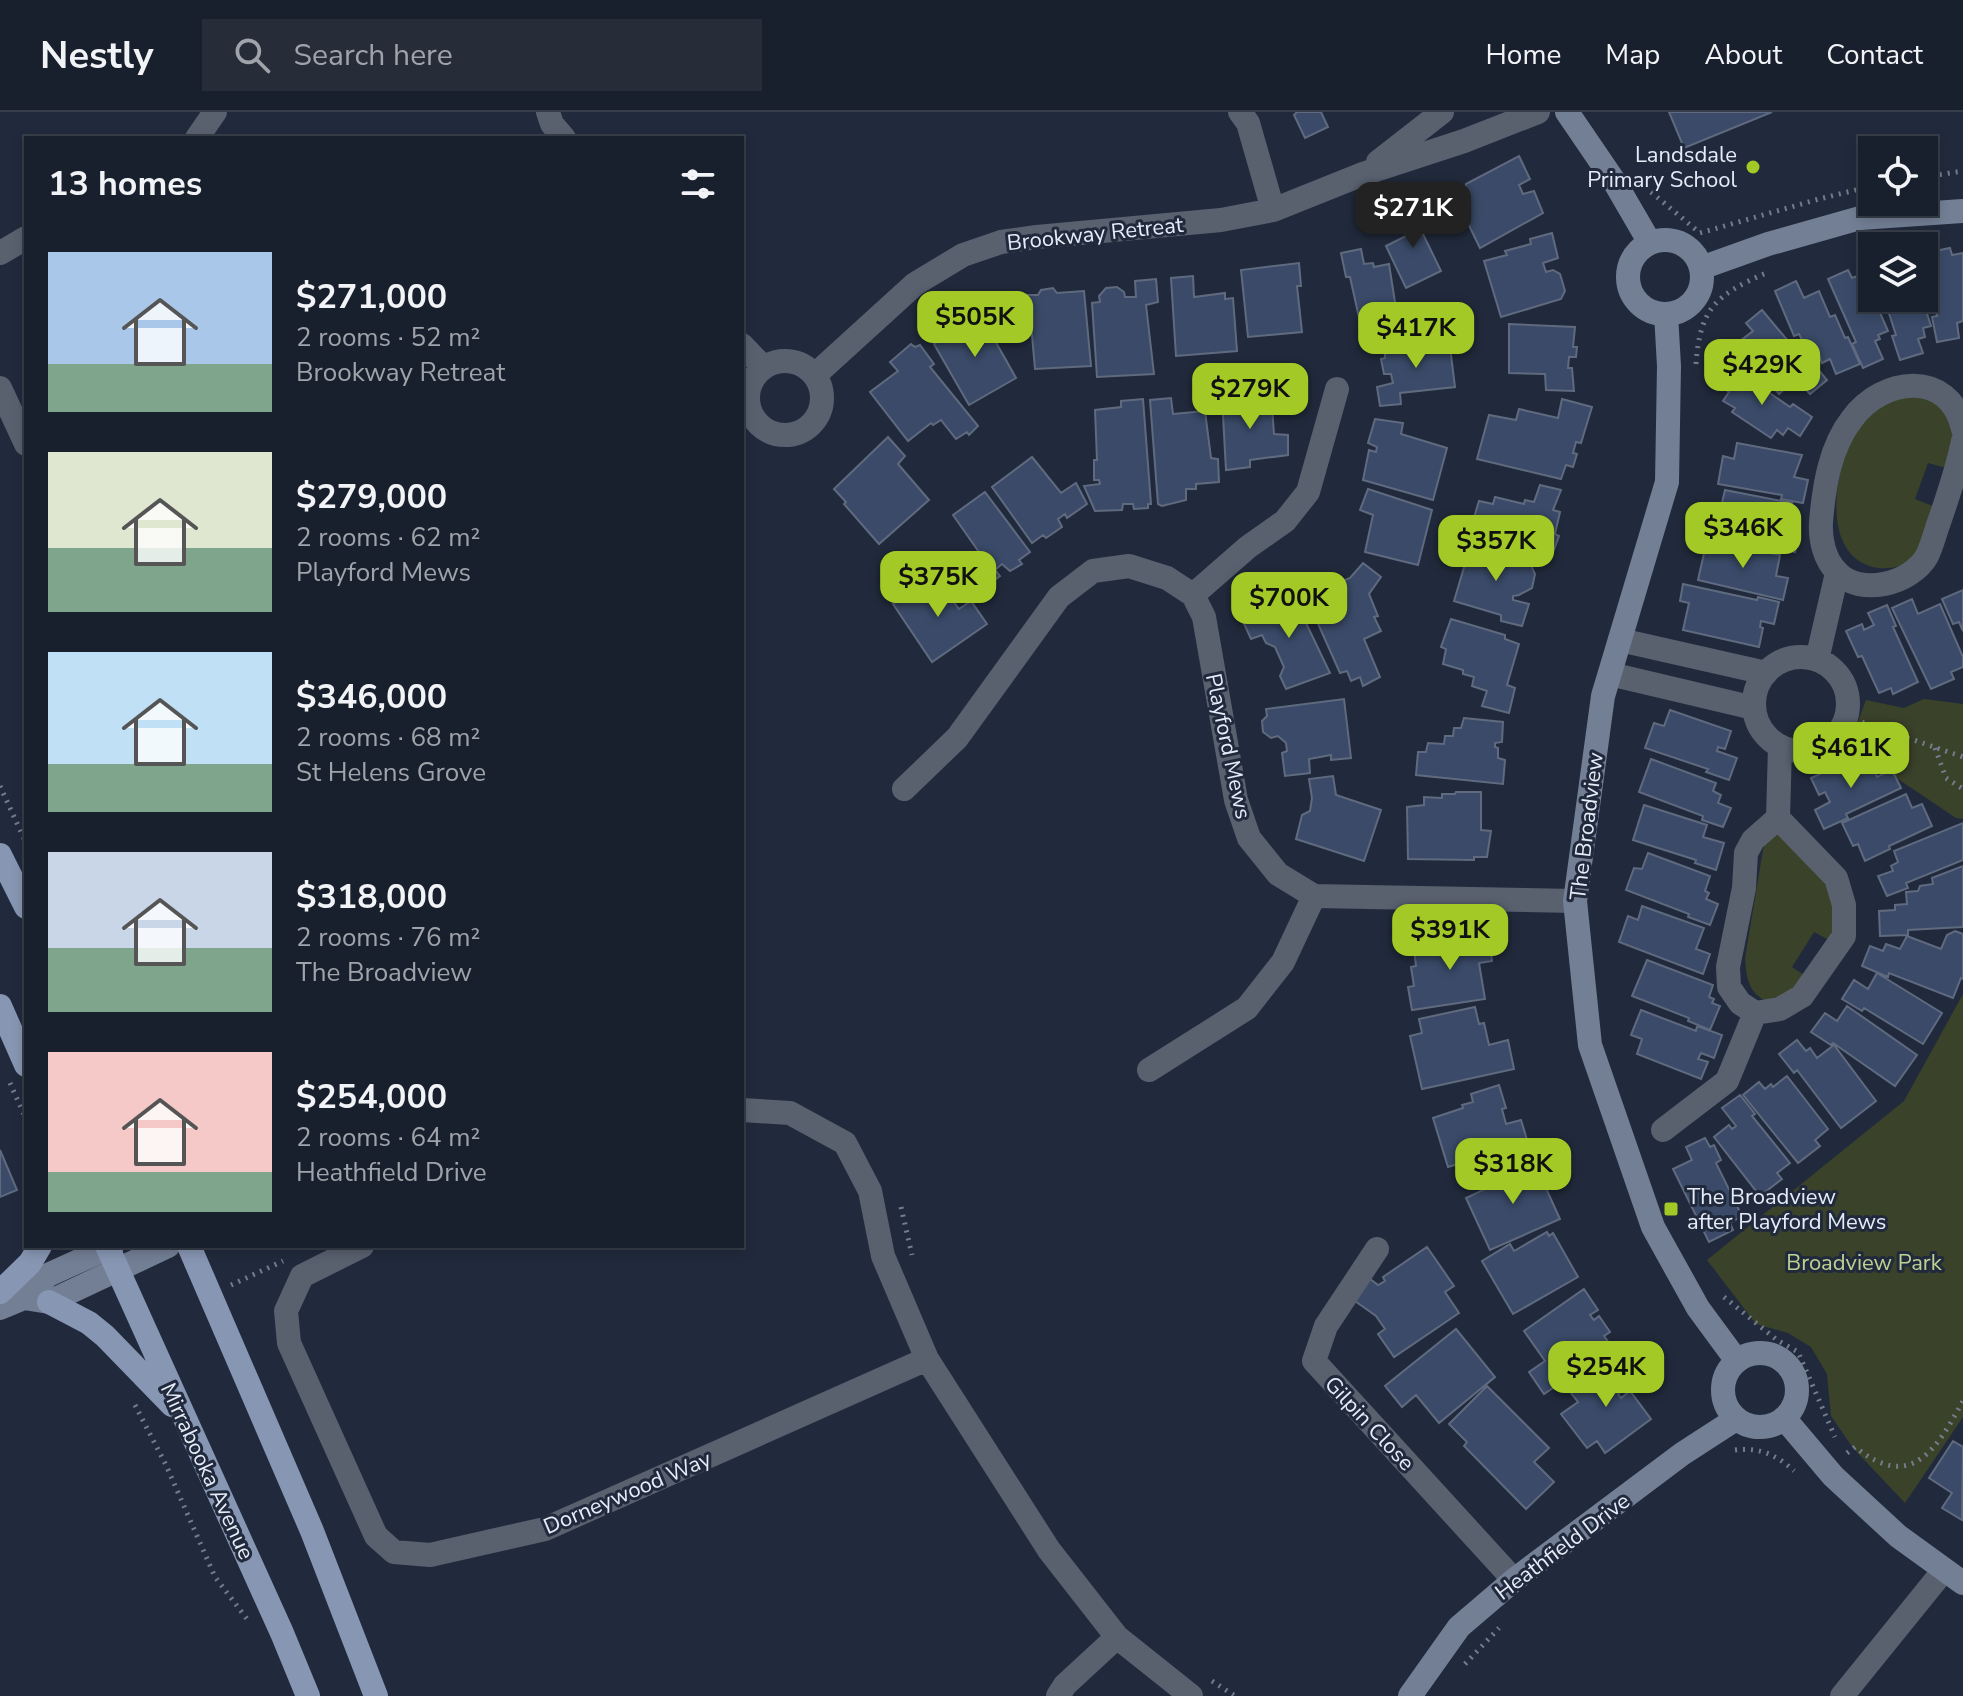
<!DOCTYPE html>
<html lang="en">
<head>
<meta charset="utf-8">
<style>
	:root { --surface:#19202d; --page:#262d39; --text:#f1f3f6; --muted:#9fa3aa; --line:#373e49; --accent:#a3c926 }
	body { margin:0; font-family:"Nunito Sans",sans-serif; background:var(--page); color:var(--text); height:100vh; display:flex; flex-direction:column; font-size:30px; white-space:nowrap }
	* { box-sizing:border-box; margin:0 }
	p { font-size:26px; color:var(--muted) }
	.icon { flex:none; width:44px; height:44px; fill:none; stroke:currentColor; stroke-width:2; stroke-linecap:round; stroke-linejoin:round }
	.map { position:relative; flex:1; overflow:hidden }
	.sheet { position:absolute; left:24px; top:24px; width:720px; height:1112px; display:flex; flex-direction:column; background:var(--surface); border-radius:0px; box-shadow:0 4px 12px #0003,0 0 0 2px var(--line) }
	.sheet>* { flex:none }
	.buttons { position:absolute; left:1858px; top:24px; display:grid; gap:16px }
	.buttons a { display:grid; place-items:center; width:80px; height:80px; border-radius:0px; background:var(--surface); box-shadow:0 4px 12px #0003,0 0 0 2px var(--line); font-size:40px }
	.price { position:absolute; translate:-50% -68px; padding:0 18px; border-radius:16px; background:var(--accent); color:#111; font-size:26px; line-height:52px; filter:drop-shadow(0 2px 4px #0008) }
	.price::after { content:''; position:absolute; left:50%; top:48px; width:24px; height:18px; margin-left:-12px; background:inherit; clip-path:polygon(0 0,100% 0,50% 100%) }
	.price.on { background:#222; color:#fff }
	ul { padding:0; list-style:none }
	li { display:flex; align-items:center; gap:24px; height:200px; padding:0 24px }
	li span { display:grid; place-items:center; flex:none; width:224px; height:160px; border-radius:0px; color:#555 }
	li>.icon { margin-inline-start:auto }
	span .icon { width:96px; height:96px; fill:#fffc; stroke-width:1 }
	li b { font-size:34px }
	h2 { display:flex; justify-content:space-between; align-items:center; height:96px; padding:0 24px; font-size:34px }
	header { display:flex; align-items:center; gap:48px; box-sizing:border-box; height:112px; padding:0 40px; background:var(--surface); border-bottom:2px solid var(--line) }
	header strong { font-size:38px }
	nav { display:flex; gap:44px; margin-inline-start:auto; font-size:28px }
	.search { width:560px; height:72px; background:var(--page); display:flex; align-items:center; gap:20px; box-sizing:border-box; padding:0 28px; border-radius:0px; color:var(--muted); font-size:30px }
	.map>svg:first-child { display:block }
</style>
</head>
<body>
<header>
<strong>Nestly</strong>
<div class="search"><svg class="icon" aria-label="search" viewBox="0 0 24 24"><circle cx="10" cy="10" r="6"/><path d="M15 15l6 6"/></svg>Search here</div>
<nav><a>Home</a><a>Map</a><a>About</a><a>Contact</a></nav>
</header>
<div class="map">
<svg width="1963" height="1584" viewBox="0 0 1963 1584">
	<rect width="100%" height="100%" fill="#212a3c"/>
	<!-- green -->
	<path fill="#3b422a" d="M1929,281L1958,318L1950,357L1928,351L1915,387L1935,395C1930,408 1922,438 1913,446C1903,455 1891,457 1878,456C1812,446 1836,332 1871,300C1886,286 1909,283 1929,281Z
		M1924,587L1963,592V707L1956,706L1849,634L1866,588L1904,596Z
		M1776,719L1839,785L1831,829L1814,820L1792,855L1807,865L1800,875L1770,890C1749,884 1746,865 1745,846L1763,738L1765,729Z
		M1963,882V1305L1905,1391L1853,1336L1831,1304L1827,1262L1811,1235L1788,1221L1756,1212L1707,1148L1904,989Z"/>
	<!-- building -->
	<path fill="#3a4a68" stroke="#5f6a7f" stroke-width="2" d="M1321,0L1328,15L1305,26L1294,3L1297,0Z
		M1669,0H1772L1684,36Z
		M1519,44L1530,67L1519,73L1523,82L1534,79L1543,101L1480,136L1458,91L1470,86L1464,79L1466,72Z
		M1416,93L1427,115L1421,118L1441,159L1406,176L1386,134L1406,124L1396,102Z
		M1552,121L1558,146L1543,151L1546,160L1553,158L1560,162L1565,179L1561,187L1501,205L1484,149L1507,143L1505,139L1531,132L1530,127Z
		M1950,136L1952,143L1963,141V209L1957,211L1959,226L1937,230L1932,205L1937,204L1925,141Z
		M1361,137L1364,152L1373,151L1374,155L1389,152L1397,203L1360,210L1350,165H1346L1341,141Z
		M1299,151L1301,174H1297L1302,220L1248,225L1241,158Z
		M1848,158L1852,166L1863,162L1888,219L1878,223L1880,227L1875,229L1883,247L1863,256L1852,232L1856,230L1828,167Z
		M1193,164L1194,185L1225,181V187L1233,186L1237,239L1176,244L1171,166Z
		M1156,167L1158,190L1146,193L1154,262L1097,265L1092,191L1100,190L1099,184L1106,176L1117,175L1124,180L1125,185H1136L1135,169Z
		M1796,169L1804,186L1819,179L1830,205L1835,203L1845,226L1848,225L1860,252L1836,262L1830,247L1822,251L1818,241L1811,244L1799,222L1794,224L1775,179Z
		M1053,176L1057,181L1084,179L1091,254L1035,257L1031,212H1015L1014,183H1038L1041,178Z
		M1884,186H1922L1931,214L1923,216L1925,225L1918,227L1923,241L1900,248L1892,224L1896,223Z
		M983,198L993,215L989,218L1016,266L969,293L934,232L947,224L946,220L957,214L961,219L968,216L963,208Z
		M1762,198L1809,254L1813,251L1827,268L1810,282L1802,273L1795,278L1790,272L1779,282L1762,261L1759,264L1750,253L1748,255L1731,236L1753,219L1746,211Z
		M1509,212L1575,215L1573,235H1577L1576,245H1569L1568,256H1572L1574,279L1546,278L1545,262L1509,261Z
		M1449,227L1455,275L1400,281L1401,292L1380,294L1377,275L1393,271L1391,262H1384L1381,247L1385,246V235Z
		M911,232L915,235L920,233L934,252L930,255L978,314L969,323L967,320L956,327L941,308L933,313L931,311L908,329L870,280L898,259L890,250Z
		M1733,256L1790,295L1793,292L1812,305L1800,324L1788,316L1783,323L1777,318L1771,326L1732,300L1735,296L1723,289L1729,280L1721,274Z
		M1271,282L1274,322L1288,323V343L1250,348V355L1226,358L1222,285Z
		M1171,286L1173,302L1205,299L1211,346L1218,347L1219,370L1196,372V377H1186V388L1162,394L1158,392L1150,288Z
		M1143,287L1151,392H1148V396L1134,397L1133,392H1123L1122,398L1095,399L1084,374L1100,372L1099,368H1094V348H1097L1095,298L1121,295V289Z
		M1562,287L1592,295L1581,331L1576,330L1573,341L1577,342L1573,355L1566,353L1561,367L1477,347L1489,303L1516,308L1519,297L1558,306Z
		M1375,307L1403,311L1401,322L1447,336L1433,388L1363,368L1369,338L1376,340L1377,335L1368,331Z
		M888,325L905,344L898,352L929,388L879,432L844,392L846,390L834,377Z
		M1737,331L1802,343L1794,365L1808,368L1803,391L1781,387L1782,383L1718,372L1723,344L1734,347Z
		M1032,345L1061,381L1076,371L1087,392L1067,406L1065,402L1058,407L1062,415L1046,426L1043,423L1032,431L992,375Z
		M1540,373L1561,378L1553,398L1560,400L1555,422L1559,424L1554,438L1547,437L1545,442L1469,422L1479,389L1493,392L1495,385L1524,392L1525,388L1534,390Z
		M1368,377L1432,398L1418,453L1365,440L1373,403L1360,398Z
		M1725,378L1792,391L1788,411L1781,410L1780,414L1799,417L1795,440L1773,435V432L1707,419L1713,394L1721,395Z
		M985,380L1030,440L1019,448L1022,452L1010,459L1002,452L995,458L1000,464L977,481L962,459L981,443L953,403Z
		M1707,428L1780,443L1776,464L1788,466L1783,488L1698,468Z
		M1471,432L1528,447L1535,462L1532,476L1519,483L1513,484V488L1529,492L1522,514L1501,509V503L1454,489Z
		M1363,451L1381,465L1369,482L1378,504L1374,505L1381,519L1364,527L1380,565L1363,574L1360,565L1351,569L1347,559L1340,561L1303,478L1308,475L1307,473L1333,464L1336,472L1350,466Z
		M934,464L959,497L971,489L987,512L932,550L893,492Z
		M1683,472L1757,488L1758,485L1779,490L1774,512L1761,509L1760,515L1763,516L1759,535L1683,518L1689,491L1680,489Z
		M1963,478V519L1959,510L1953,512L1942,487Z
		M1300,485L1310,506L1305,509L1330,561L1286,577L1280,564L1284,555L1275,535L1266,531L1262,523L1251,527L1241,505L1283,487L1286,490Z
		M1912,487L1918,502L1940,492L1963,545V555L1951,560L1954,567L1931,577L1892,496Z
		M1887,493L1896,514L1893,515L1918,570L1893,582L1891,576L1879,581L1862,544L1858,545L1846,519L1862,512L1864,518L1874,513L1868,501Z
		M1451,507L1505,523V527L1519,532L1507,573L1515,576L1509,601L1482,594L1487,579L1472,574L1474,565L1463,562V558L1443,552L1446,537L1441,535Z
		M1344,587L1351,646L1331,648V643L1309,647L1310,661L1285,664L1282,641L1287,639L1286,631L1278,624L1271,626L1263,620L1262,609L1267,604L1266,597Z
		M1670,598L1731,619L1725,637L1718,635L1717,639L1737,646L1729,668L1706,660L1708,657L1645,636L1654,611L1664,614Z
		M1464,606L1503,610L1502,630L1495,631V635L1498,636V646L1505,648L1503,672L1416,663L1418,640H1426L1428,631L1444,632L1445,624H1453L1454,616H1461Z
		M1868,645L1877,665L1892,658L1901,676L1846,702L1848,706L1824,717L1815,698L1830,690L1825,680L1819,683L1811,666L1833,656L1835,660Z
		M1651,647L1716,671L1713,679L1721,683L1718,691L1731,696L1723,715L1702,708L1703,704L1639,680Z
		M1333,664L1336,683L1381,698L1364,749L1296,727L1302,703L1310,699L1312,686L1309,667Z
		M1456,680H1481V718L1491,719L1487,745H1474V748L1408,747L1407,695L1424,693V685L1442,686V682H1455Z
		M1906,682L1912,696L1922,692L1932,714L1889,734L1890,737L1865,749L1858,732L1853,734L1842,711Z
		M1644,693L1707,713L1703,725L1724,731L1716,758L1695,751L1696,748L1633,728Z
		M1963,711V748L1906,771L1908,776L1887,784L1878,764L1893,759L1891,754L1898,750L1894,739Z
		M1648,741L1710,764L1705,779L1709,781L1706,787L1718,792L1710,813L1688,805L1689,802L1626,778L1634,756L1642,757Z
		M1963,754V815L1908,818V823L1880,824L1879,799L1895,798V793L1907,792L1906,780L1918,779L1920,774L1933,772L1932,766Z
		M1642,794L1704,816L1696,837L1710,842L1703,862L1619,830L1628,804L1638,808Z
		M1488,819L1492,849L1479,851L1485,887L1412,898L1408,875L1414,874L1411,855L1416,854L1414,837L1442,833L1444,847L1453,846L1450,825Z
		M1955,819L1963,822V867L1961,866L1953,886L1889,861L1888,865L1862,854L1870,834L1883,839L1886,832L1900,837L1907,824L1941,837L1947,823Z
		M1647,848L1713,873L1709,885L1714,887L1712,891L1720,894L1710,918L1688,909L1689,906L1632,884Z
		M1877,861L1942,901L1923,932L1864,896L1862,899L1842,887L1854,868L1868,877Z
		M1847,894L1917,943L1895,974L1833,931L1831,933L1811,920L1825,901L1837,909Z
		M1475,895L1479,912L1484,911L1489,933L1508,928L1514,957L1422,977L1410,924L1422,921L1419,907Z
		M1641,898L1696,919L1697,914L1722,923L1714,946L1701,941L1698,947L1708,950L1701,967L1637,942L1642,927L1631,923Z
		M1797,928L1806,939L1810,936L1817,946L1834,933L1876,989L1841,1016L1797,958L1794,961L1779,942Z
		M1787,964L1828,1017L1815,1028L1820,1034L1798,1051L1743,983L1759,970L1765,977L1771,972L1773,975Z
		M1499,973L1506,996L1502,997L1506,1012L1521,1008L1528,1031L1448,1055L1433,1006L1463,996L1462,993L1473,990L1471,982Z
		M1740,983L1755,1002L1752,1004L1790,1051L1777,1061L1782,1067L1760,1084L1714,1025L1729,1013L1732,1017L1736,1014L1722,996Z
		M1705,1026L1710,1035L1714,1033L1721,1048L1716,1051L1742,1104L1730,1111L1733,1118L1709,1130L1673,1057L1692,1048L1686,1035Z
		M0,1038L17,1078L0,1085Z
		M1523,1046L1532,1066L1540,1063L1560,1107L1490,1138L1466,1086L1492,1074L1495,1066L1504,1062L1501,1056Z
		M1547,1120L1549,1124L1553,1121L1578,1165L1513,1202L1482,1149L1510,1132L1514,1139Z
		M1427,1135L1454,1174L1445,1180L1459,1201L1394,1245L1378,1222L1385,1217L1376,1204L1355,1189L1370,1167L1378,1173L1385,1169L1383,1165Z
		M1584,1177L1598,1198L1590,1203L1594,1208L1599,1204L1610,1220L1604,1224L1612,1235L1544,1282L1529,1260L1545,1249L1524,1219Z
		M1456,1217L1495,1265L1439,1311L1416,1283L1402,1295L1385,1274Z
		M1616,1248L1633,1271L1618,1282L1621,1286L1630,1279L1651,1307L1605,1341L1597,1329L1587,1336L1561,1302L1578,1290L1571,1281Z
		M1487,1274L1549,1336L1534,1350L1554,1370L1526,1397L1464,1334L1467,1330L1449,1312Z
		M1953,1329L1963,1335L1962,1408L1942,1396L1952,1381L1929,1366Z"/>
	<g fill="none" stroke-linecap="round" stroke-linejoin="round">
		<!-- path -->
		<path stroke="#747c8b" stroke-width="5" stroke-dasharray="2 6" stroke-linecap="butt" d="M1924,65L1963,59
			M1651,80L1700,121L1819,87L1872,74
			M1696,252C1700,196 1716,183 1766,161
			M1847,605L1963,645
			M1935,636L1946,666L1963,677
			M0,674L26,731
			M10,971L26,1007
			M901,1095L912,1143
			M231,1173L283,1149
			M1724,1185L1777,1228L1798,1240L1835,1325
			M135,1293L166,1353L215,1465L247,1507
			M1735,1338C1759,1335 1777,1343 1794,1359
			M1847,1341L1855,1335C1912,1381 1937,1336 1963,1289
			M1465,1552L1499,1516
			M1212,1569L1235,1584"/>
		<!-- street -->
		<path stroke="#59616f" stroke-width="24" d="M548,0L552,12L564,26
			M1240,0L1248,11L1273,98
			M197,26L215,0
			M1378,50L1442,0
			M0,141L26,126
			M742,233L763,255
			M748 286a37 37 0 1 1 74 0a37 37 0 1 1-74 0Z
			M815,263L915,172L963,143L1001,130L1037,125L1221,108L1273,98L1363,62L1464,29L1538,0
			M0,276L26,332
			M1963,317C1950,257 1882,265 1852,307C1830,335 1824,374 1821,410C1820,427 1824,447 1837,460C1860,485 1911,472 1927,444C1931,436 1934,425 1937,416C1947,387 1957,359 1963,329
			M1193,483L1248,435L1285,409L1308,380L1337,277
			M1620,528L1766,561
			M1754 592a47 47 0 1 1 94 0a47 47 0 1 1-94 0Z
			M1817,548L1837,461
			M1610,562L1754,596
			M904,677L957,626L1059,485L1093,459L1129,454L1167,466L1193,483L1204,505L1236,688L1249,726L1278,762L1314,784L1575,789
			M1778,706L1753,728L1746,741L1744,776L1728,855L1729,875L1740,891L1755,901L1780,897L1802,884L1844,824V793L1836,766L1778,706L1780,635
			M1149,958L1247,896L1283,850L1314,784
			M742,998L790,1001L845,1031L870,1079L883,1144L927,1247L1049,1438L1117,1525L1191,1584
			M1663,1018L1727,969L1755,901
			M362,1134L302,1164L286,1199L289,1231L376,1424L394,1440L430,1443L545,1417L927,1247
			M1377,1137L1326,1214L1314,1249L1514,1468
			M1058,1584L1065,1573L1117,1525
			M1842,1584L1944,1458"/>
		<!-- secondary -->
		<path stroke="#737f95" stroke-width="24" d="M1567,0L1614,69L1650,131
			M1628 165a37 37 0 1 1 74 0a37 37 0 1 1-74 0Z
			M1701,156L1768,132L1860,106L1963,99
			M1666,202L1669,254L1667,370L1603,584L1575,789L1590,933L1653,1115L1698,1196L1737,1249
			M24,1186L49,1190L168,1134
			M0,1196L24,1186L48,1163L112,1134
			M1723 1278a37 37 0 1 1 74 0a37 37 0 1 1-74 0Z
			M1784,1306L1833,1364L1898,1424L1963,1471
			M1410,1584L1459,1515L1514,1468L1682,1342L1736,1307"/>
		<!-- primary -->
		<path stroke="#8796b3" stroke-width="24" d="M0,743L26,795
			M0,894L26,953
			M107,1134L282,1521L308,1584
			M189,1134L312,1419L376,1584
			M0,1180L30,1151L40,1134
			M49,1190L89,1211L105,1224L172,1293"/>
	</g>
	<!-- markers -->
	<g fill="#a3c926" stroke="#212a3c" stroke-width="3">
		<circle cx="1753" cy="55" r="8"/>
		<rect x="1663" y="1089" width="16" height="16" rx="4"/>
	</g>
	<g text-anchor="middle" stroke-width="6" stroke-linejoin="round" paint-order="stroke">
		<!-- poi labels -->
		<g font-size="22" fill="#e5ecf8" stroke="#212a3c" text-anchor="end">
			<text x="1737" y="50">Landsdale<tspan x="1737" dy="25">Primary School</tspan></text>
			<text x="1687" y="1092" text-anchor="start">The Broadview<tspan x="1687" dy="25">after Playford Mews</tspan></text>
		</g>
		<!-- street labels -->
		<g font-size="22" fill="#e5ecf8" stroke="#212a3c">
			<text transform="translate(1095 121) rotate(-6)" y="8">Brookway Retreat</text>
			<text transform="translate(1229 634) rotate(78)" y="8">Playford Mews</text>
			<text transform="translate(1586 714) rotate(-83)" y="8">The Broadview</text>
			<text transform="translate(1370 1311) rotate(47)" y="8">Gilpin Close</text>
			<text transform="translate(208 1359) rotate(65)" y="8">Mirrabooka Avenue</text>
			<text transform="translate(627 1380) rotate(-23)" y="8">Dorneywood Way</text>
			<text transform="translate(1562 1434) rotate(-37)" y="8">Heathfield Drive</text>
		</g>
		<!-- park labels -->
		<g font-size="22" fill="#bdd193" stroke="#212a3c">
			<text x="1864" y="1158">Broadview Park</text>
		</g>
	</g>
</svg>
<div class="buttons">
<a><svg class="icon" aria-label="locate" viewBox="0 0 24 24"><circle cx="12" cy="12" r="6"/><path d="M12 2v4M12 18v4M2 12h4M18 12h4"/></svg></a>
<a><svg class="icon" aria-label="layers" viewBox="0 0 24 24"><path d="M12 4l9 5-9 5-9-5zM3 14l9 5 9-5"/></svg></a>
</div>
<b class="price on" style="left:1413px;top:138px">$271K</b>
<b class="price" style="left:975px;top:247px">$505K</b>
<b class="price" style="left:1416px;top:258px">$417K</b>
<b class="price" style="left:1762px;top:295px">$429K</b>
<b class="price" style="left:1250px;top:319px">$279K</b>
<b class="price" style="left:1743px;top:458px">$346K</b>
<b class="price" style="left:1496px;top:471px">$357K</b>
<b class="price" style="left:938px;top:507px">$375K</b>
<b class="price" style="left:1289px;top:528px">$700K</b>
<b class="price" style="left:1851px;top:678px">$461K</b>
<b class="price" style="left:1450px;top:860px">$391K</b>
<b class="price" style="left:1513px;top:1094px">$318K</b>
<b class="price" style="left:1606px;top:1297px">$254K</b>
<section class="sheet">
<h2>13 homes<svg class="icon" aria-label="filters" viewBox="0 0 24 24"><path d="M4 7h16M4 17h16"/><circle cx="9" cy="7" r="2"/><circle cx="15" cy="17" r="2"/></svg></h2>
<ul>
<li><span style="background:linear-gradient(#a9c7e8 70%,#7fa58c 0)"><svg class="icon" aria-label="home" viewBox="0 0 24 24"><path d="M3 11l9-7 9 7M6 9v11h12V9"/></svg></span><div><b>$271,000</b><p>2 rooms · 52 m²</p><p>Brookway Retreat</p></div></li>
<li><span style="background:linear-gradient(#dfe7d0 60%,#7fa58c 0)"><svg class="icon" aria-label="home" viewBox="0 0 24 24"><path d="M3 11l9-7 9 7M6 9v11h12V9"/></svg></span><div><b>$279,000</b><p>2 rooms · 62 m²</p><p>Playford Mews</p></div></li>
<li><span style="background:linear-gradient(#bfe0f5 70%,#7fa58c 0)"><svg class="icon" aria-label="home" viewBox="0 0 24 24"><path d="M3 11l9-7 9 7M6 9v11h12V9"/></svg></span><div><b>$346,000</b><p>2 rooms · 68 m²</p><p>St Helens Grove</p></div></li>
<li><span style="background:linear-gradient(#c9d6e8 60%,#7fa58c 0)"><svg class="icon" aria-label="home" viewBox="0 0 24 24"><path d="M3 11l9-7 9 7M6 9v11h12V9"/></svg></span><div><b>$318,000</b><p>2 rooms · 76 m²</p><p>The Broadview</p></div></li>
<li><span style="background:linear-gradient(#f6c9c9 75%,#7fa58c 0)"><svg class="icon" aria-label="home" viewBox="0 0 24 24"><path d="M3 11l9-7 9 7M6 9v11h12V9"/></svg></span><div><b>$254,000</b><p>2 rooms · 64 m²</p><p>Heathfield Drive</p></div></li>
</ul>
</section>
</div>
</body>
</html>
